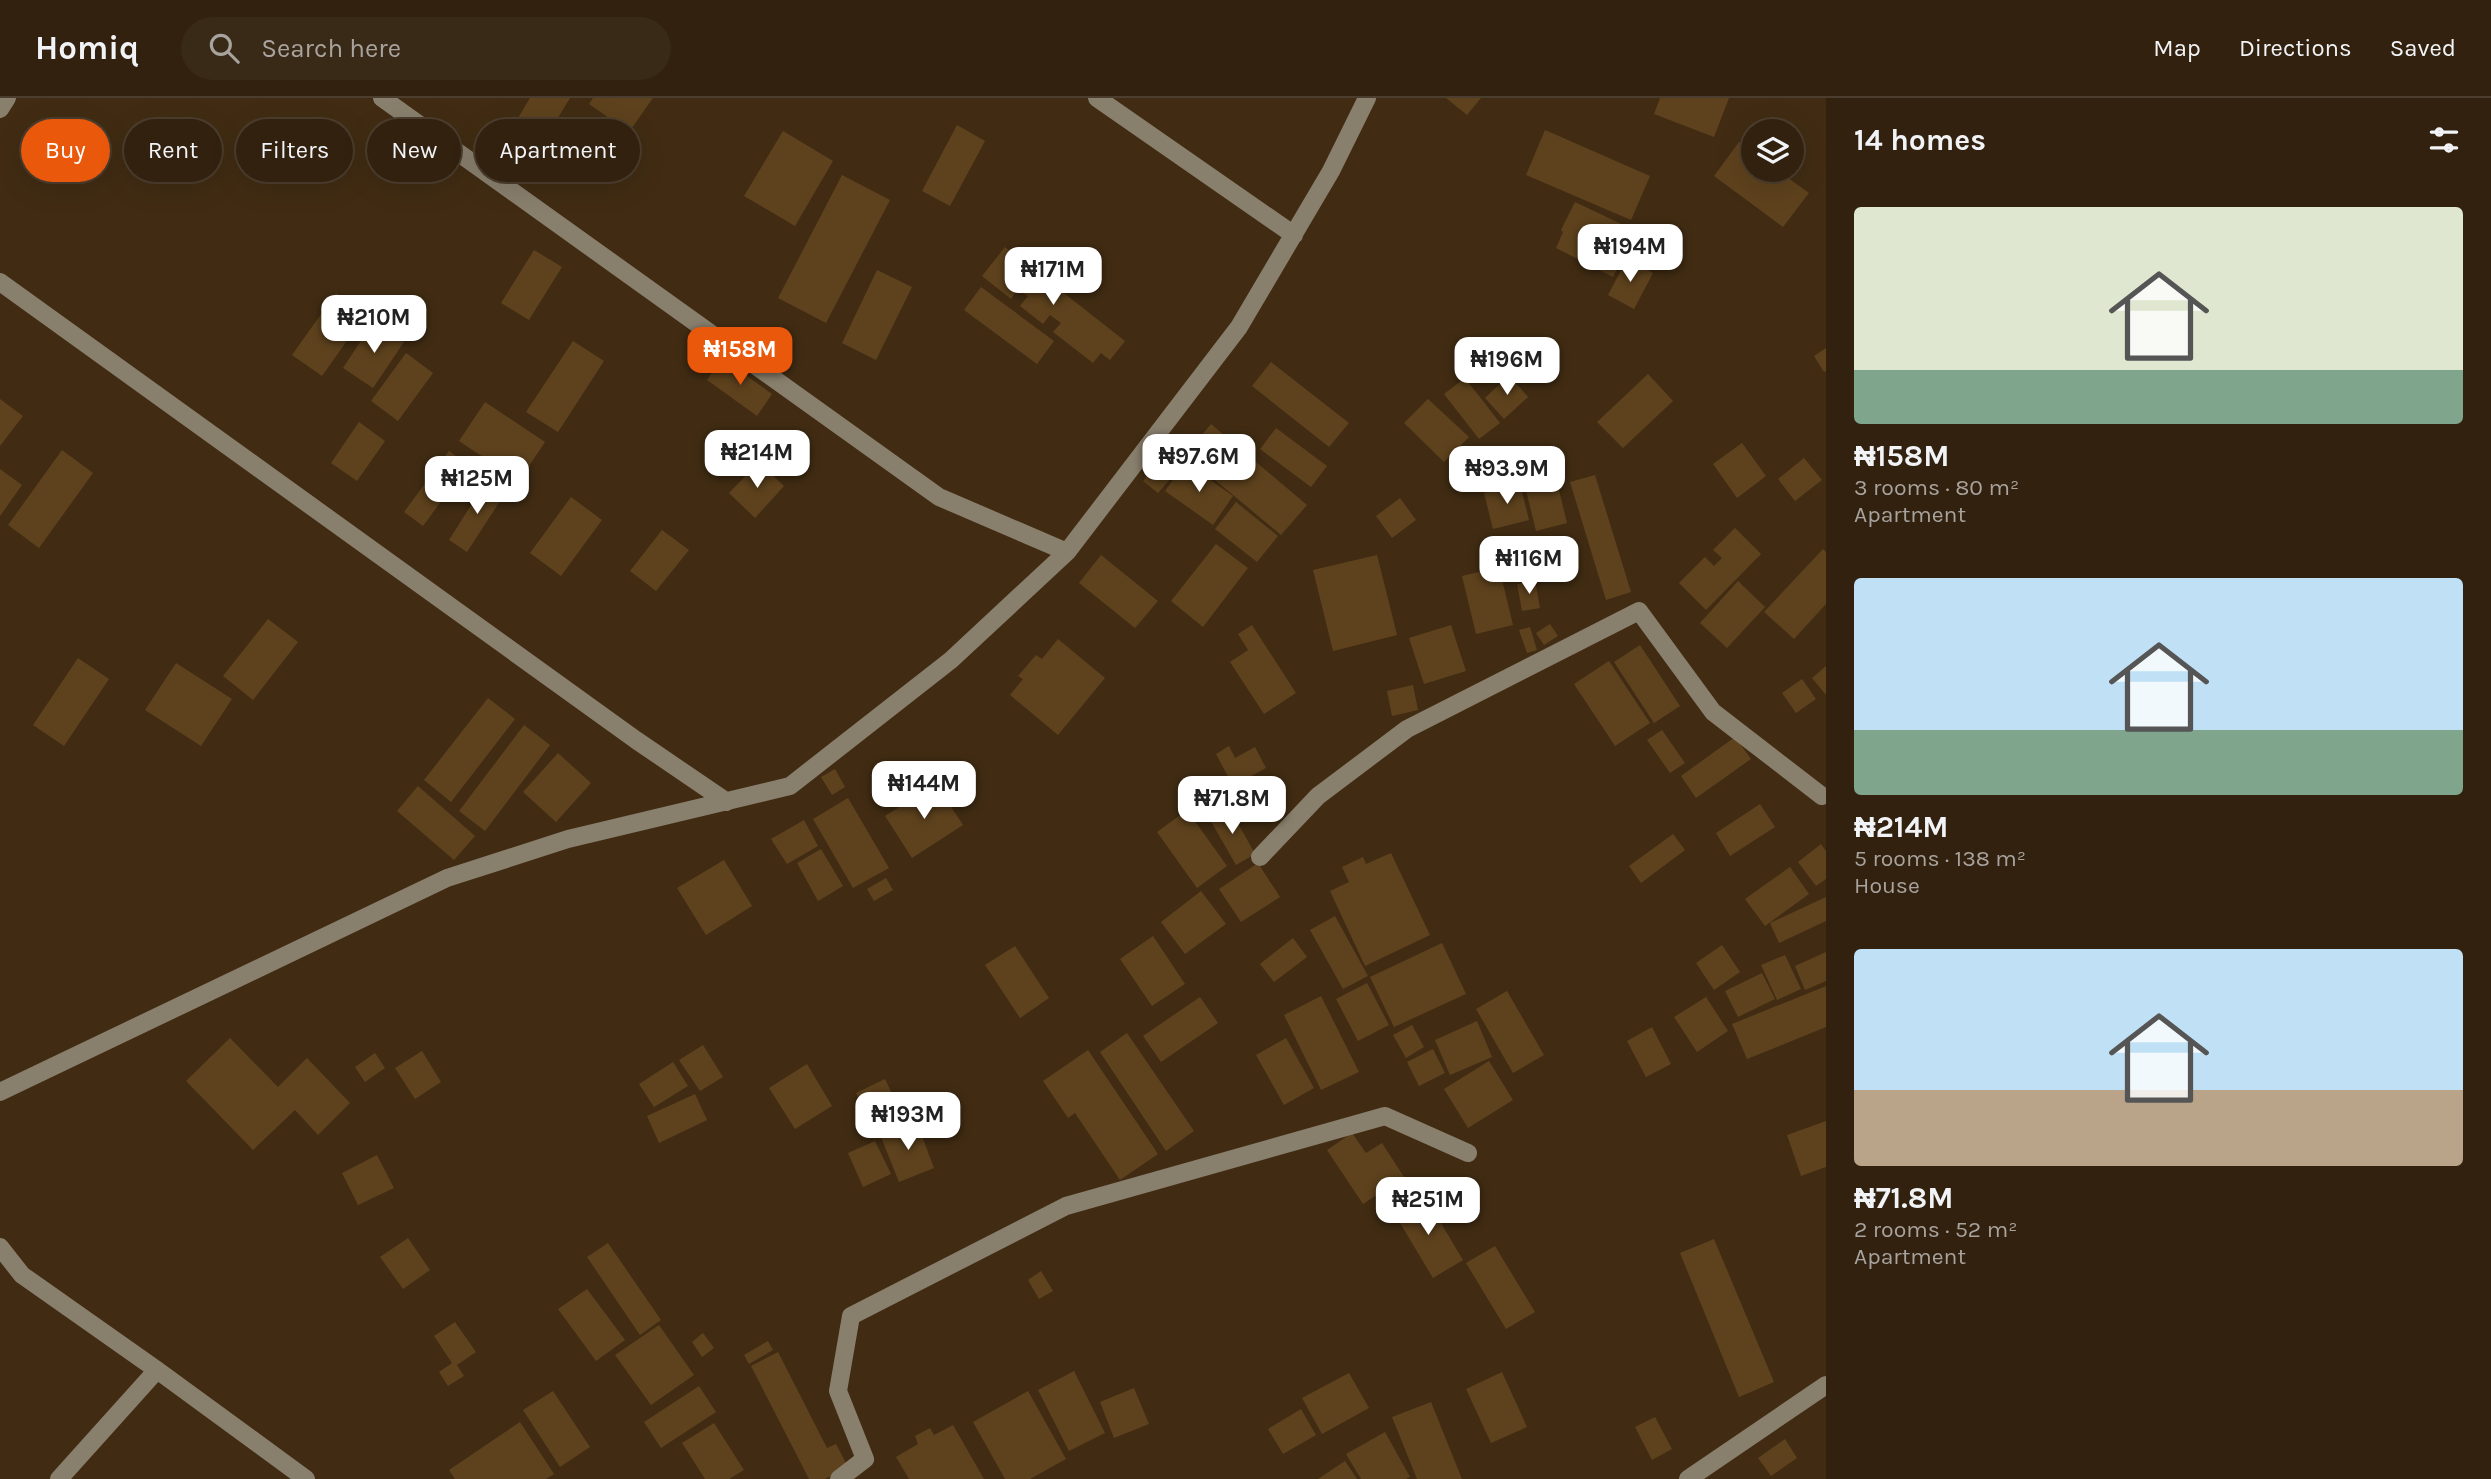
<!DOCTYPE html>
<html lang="en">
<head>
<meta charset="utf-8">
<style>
	:root { --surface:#31210e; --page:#392917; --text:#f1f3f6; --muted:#a8a39e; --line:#4c3e2e; --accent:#ea580c }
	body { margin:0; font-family:Karla,sans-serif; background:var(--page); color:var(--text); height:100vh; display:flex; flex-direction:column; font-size:26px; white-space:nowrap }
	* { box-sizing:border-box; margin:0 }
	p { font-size:23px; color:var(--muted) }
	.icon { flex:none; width:38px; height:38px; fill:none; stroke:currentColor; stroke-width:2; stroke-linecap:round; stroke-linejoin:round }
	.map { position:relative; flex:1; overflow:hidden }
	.panel { display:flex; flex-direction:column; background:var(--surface); width:665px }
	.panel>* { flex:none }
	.banner { position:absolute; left:21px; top:21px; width:665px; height:63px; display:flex; gap:14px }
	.tools { position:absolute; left:1741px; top:21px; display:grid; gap:14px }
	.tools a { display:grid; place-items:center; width:63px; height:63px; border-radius:50%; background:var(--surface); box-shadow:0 7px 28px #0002,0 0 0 2px var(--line); font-size:35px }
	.price { position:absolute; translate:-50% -60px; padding:0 16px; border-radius:14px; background:#fff; color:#222; font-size:23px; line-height:46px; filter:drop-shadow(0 2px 4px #0008) }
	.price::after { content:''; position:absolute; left:50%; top:42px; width:21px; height:16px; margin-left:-10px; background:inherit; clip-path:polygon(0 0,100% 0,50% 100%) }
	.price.current { background:var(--accent); color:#fff }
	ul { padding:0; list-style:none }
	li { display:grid; align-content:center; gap:14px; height:371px; padding:0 28px }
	li span { display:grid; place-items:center; height:217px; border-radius:7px; color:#555 }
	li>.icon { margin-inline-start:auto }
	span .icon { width:126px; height:126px; fill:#fffc; stroke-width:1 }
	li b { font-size:30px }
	h2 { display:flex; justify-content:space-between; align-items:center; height:84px; padding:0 28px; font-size:30px }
	.pill { padding:0 24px; border-radius:32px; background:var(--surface); box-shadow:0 7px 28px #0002,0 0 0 2px var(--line); font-size:24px; line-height:63px }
	.pill.current { background:var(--accent); color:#fff }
	header { display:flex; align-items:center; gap:42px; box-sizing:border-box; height:98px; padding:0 35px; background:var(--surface); border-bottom:2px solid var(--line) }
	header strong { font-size:33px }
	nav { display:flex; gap:38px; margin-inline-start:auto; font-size:24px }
	.search { width:490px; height:63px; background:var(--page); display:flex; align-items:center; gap:18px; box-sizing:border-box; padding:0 24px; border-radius:38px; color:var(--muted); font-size:26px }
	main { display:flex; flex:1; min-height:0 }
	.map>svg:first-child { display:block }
</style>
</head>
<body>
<header>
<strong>Homiq</strong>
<div class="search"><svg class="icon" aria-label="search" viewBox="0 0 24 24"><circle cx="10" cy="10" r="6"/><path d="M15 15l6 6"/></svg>Search here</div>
<nav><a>Map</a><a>Directions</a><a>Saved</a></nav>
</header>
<main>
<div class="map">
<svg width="1826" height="1381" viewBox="0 0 1826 1381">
	<rect width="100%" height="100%" fill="#412c13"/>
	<!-- building -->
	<path fill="#5e421d" d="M530,0H570L547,38L518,20Z
		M593,0H653L629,34L589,6Z
		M1446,0H1481L1467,17Z
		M1660,0H1729L1714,39L1654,16Z
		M957,27L985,43L950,108L922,93Z
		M1545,32L1650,78L1631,122L1526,77Z
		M783,33L833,63L795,128L744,98Z
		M1739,44L1754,54V72H1777L1809,95L1783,129L1714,78Z
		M842,77L890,102L826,225L778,200Z
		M1575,104L1636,133L1613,179L1556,150L1563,134L1561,132Z
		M1005,149L1125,243L1110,262L1101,255L1093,265L1053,234L1061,225L1050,217L1043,226L1020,208L1028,198L1018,191L1011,201L982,178Z
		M534,152L562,169L529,222L501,205Z
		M1627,161L1653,175L1634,211L1608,197Z
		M877,172L912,189L876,262L842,245Z
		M981,189L1054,243L1037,266L964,212Z
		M336,195L366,216L322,278L292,257Z
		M374,223L404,244L373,290L343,270Z
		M573,243L604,263L558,334L526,314Z
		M1826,250V273L1824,274L1814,258Z
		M406,255L433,275L398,323L371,303Z
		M722,260L772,296L757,318L707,282Z
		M1271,264L1349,325L1329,349L1252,288Z
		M1648,276L1673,303L1623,350L1597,324Z
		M1509,277L1528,299L1504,321L1485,300Z
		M1465,280L1500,325L1479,341L1444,296Z
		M0,301L23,318L0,348Z
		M1428,301L1469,339L1444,364L1404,325Z
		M485,304L545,344L519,383L459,343Z
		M359,324L385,343L357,383L331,365Z
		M1211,326L1307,407L1281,437L1185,357Z
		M1276,330L1327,368L1311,389L1260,351Z
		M1742,345L1766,378L1737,400L1713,366Z
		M62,352L93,375L39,450L8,427Z
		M449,353L468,367L423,428L404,414Z
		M1804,360L1822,382L1795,403L1778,381Z
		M759,364L784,388L755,420L729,395Z
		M1185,364L1233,398L1213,427L1165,393Z
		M1155,367L1171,380L1158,395L1143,383Z
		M0,371L22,387L0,418Z
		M1555,376L1567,425L1536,433L1524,384Z
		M1595,377L1631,494L1606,502L1570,384Z
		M487,382L506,394L467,454L449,442Z
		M1520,386L1529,422L1493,431L1484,395Z
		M571,399L602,422L561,478L530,455Z
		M1400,400L1416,422L1392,440L1376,418Z
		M1236,404L1278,438L1257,464L1215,431Z
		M1735,430L1761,456L1706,512L1679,485L1705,459L1714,468L1722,460L1713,452Z
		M662,432L689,452L656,493L630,473Z
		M1216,446L1248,470L1203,529L1171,503Z
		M1823,451L1826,454V506L1794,541L1764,514Z
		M1101,457L1158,503L1135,530L1079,485Z
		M1377,457L1397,537L1333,553L1313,472Z
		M1499,469L1513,527L1476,536L1462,478Z
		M1535,482L1540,510L1522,513L1517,486Z
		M1738,483L1765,509L1727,550L1700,525Z
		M268,521L298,544L253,602L223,578Z
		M1550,526L1558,538L1544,547L1536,535Z
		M1252,527L1296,595L1264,616L1230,564L1248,552L1238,536Z
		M1451,527L1466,573L1424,586L1409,540Z
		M1530,529L1537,552L1527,555L1519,532Z
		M1058,541L1105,580L1058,637L1010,597L1023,581L1018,578L1036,557L1042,561Z
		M1640,547L1680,608L1654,625L1614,564Z
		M78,560L109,581L64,648L33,627Z
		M1609,563L1650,625L1615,648L1574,586Z
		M176,565L232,601L201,648L145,612Z
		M1826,568V597L1812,580Z
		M1802,581L1816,601L1796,615L1782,595Z
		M1413,587L1418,612L1392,618L1387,593Z
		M488,600L515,621L451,704L424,682Z
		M524,627L550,647L485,733L459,713Z
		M1662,632L1685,665L1670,675L1647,642Z
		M1735,639L1751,661L1696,700L1681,678Z
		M1229,648L1235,660L1255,649L1266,670L1233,688L1216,656Z
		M558,655L591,685L556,724L523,694Z
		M835,671L845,689L832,697L821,679Z
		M936,686L963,727L912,760L885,718Z
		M418,688L475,738L454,762L397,713Z
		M848,700L889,770L853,790L813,721Z
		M1760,706L1775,729L1730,758L1716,735Z
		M1229,709L1255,756L1236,767L1209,720Z
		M1187,712L1227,768L1197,790L1157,734Z
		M804,722L818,748L787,766L771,741Z
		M1673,736L1685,752L1641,785L1629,768Z
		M1821,746L1826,753V781L1816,788L1798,764Z
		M821,751L843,788L818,803L797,765Z
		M1391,755L1430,837L1365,868L1330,793L1349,784L1342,769L1363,759L1366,766Z
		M724,762L752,808L706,837L677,790Z
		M1258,765L1280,799L1241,824L1219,791Z
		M1790,769L1809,796L1765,828L1745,801Z
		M886,780L893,792L874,803L867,791Z
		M1201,793L1226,826L1185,856L1161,824Z
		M1826,799V823L1779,845L1770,825Z
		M1335,818L1368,878L1343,891L1310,832Z
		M1153,838L1185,886L1152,908L1120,861Z
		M1293,840L1307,859L1274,884L1260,866Z
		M1442,845L1466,896L1394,929L1370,879Z
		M1722,847L1740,874L1714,892L1696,865Z
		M1015,848L1049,900L1020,920L985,867Z
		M1826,854V883L1805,892L1795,868Z
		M1785,857L1801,891L1777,902L1761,867Z
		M1762,875L1775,901L1738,919L1725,893Z
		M1367,885L1389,927L1358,943L1336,901Z
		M1826,888V929L1747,961L1732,926Z
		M1507,893L1544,957L1513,975L1476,911Z
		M1321,898L1359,974L1321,992L1284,917Z
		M1200,899L1218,925L1161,964L1143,938Z
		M1706,899L1728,933L1697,954L1674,919Z
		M1477,923L1492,959L1450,977L1435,942Z
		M1412,927L1424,949L1406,960L1393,937Z
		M1652,929L1671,966L1646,979L1627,943Z
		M1127,935L1194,1033L1166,1053L1100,954Z
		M230,940L278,989L307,960L350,1005L318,1037L295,1012L253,1052L186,983Z
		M1286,940L1314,990L1284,1007L1256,957Z
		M703,947L723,979L700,993L679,962Z
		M1433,951L1445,975L1419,988L1407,964Z
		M1088,952L1158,1056L1120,1082L1075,1015L1068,1020L1043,983Z
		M422,953L441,984L415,1001L395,970Z
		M375,955L385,970L365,984L355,969Z
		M1489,963L1513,1002L1468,1030L1444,991Z
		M673,964L688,988L654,1009L639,986Z
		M807,966L832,1008L795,1031L769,990Z
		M885,981L898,1008L869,1022L856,995Z
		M695,996L707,1022L659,1045L647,1018Z
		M1826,1023V1069L1801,1078L1787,1037Z
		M917,1025L934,1070L899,1084L881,1039Z
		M1352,1035L1366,1055L1382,1045L1404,1079L1363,1106L1327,1052Z
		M875,1043L891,1076L863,1089L848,1055Z
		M377,1057L394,1090L358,1107L342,1075Z
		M1424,1097L1463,1162L1433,1180L1394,1115Z
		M408,1140L430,1172L403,1191L380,1159Z
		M1714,1141L1774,1284L1739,1299L1680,1155Z
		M608,1145L661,1222L640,1237L587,1159Z
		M1495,1148L1535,1214L1506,1231L1466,1165Z
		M1041,1173L1053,1193L1039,1201L1028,1182Z
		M587,1191L625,1242L596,1263L558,1211Z
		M455,1224L476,1254L457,1267L464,1278L448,1288L439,1274L452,1265L434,1238Z
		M659,1227L694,1277L651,1307L615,1257Z
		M703,1235L714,1250L702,1259L692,1244Z
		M768,1243L773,1252L749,1266L744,1257Z
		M778,1254L827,1350L836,1346L848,1369L825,1381H809L751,1268Z
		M1074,1273L1105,1335L1069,1353L1038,1292Z
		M1502,1274L1527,1329L1491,1345L1466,1291Z
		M1349,1275L1369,1310L1322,1336L1302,1300Z
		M699,1288L716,1314L661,1350L644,1324Z
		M1134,1290L1149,1326L1114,1340L1100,1304Z
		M553,1293L590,1349L560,1369L523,1312Z
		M1028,1293L1066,1361L1030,1381H1005L973,1324Z
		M1431,1304L1462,1381H1417L1392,1319Z
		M1301,1311L1316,1337L1283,1356L1268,1331Z
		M1655,1319L1672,1351L1652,1362L1635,1329Z
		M520,1324L554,1376L546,1381H455L449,1372Z
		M714,1325L744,1372L729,1381H705L682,1345Z
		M953,1327L984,1381H909L896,1359L918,1346L915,1338L930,1330L934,1337Z
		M1385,1334L1410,1379L1406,1381H1361L1346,1356Z
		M1785,1341L1797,1360L1771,1378L1758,1360Z
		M1345,1363L1357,1381H1318Z"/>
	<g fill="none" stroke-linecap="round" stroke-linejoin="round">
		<!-- minor -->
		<path stroke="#897f6d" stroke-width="18" d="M382,0L939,399L1067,454
			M1097,0L1294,137
			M0,11L7,0
			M0,184L636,642L727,704
			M1260,759L1318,698L1407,631L1639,513L1713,614L1822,698
			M0,994L447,780L568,741L790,688L951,562L1067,454L1239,229L1331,73L1367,0
			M0,1149L22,1177L157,1272L306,1381
			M59,1381L157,1272
			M839,1381L865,1361L838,1293L851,1218L1066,1108L1385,1018L1468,1055
			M1688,1381L1826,1287"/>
	</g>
</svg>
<div class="tools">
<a><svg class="icon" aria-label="layers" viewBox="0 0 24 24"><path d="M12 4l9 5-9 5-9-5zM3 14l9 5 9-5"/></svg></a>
</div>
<b class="price" style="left:1630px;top:186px">₦194M</b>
<b class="price" style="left:1053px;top:209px">₦171M</b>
<b class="price" style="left:374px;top:257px">₦210M</b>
<b class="price current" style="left:740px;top:289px">₦158M</b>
<b class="price" style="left:1507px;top:299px">₦196M</b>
<b class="price" style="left:757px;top:392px">₦214M</b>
<b class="price" style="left:1199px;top:396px">₦97.6M</b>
<b class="price" style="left:1507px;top:408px">₦93.9M</b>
<b class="price" style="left:477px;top:418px">₦125M</b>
<b class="price" style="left:1529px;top:498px">₦116M</b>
<b class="price" style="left:924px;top:723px">₦144M</b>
<b class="price" style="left:1232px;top:738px">₦71.8M</b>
<b class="price" style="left:908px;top:1054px">₦193M</b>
<b class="price" style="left:1428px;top:1139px">₦251M</b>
<div class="banner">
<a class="pill current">Buy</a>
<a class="pill">Rent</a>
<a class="pill">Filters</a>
<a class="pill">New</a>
<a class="pill">Apartment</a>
</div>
</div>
<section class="panel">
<h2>14 homes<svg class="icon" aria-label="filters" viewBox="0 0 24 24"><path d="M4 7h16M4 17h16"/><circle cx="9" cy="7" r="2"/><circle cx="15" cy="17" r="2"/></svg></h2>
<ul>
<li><span style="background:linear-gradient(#dfe7d0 75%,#7fa58c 0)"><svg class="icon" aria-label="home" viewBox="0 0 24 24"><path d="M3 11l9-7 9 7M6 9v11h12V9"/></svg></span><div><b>₦158M</b><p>3 rooms · 80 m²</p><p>Apartment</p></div></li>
<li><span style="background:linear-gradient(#bfe0f5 70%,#7fa58c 0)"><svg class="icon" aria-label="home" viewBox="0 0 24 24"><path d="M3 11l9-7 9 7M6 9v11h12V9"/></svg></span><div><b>₦214M</b><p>5 rooms · 138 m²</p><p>House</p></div></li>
<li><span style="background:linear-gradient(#bfe0f5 65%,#b9a48a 0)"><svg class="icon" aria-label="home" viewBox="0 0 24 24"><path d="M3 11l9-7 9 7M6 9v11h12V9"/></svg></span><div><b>₦71.8M</b><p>2 rooms · 52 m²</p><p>Apartment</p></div></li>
</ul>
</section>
</main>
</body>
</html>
